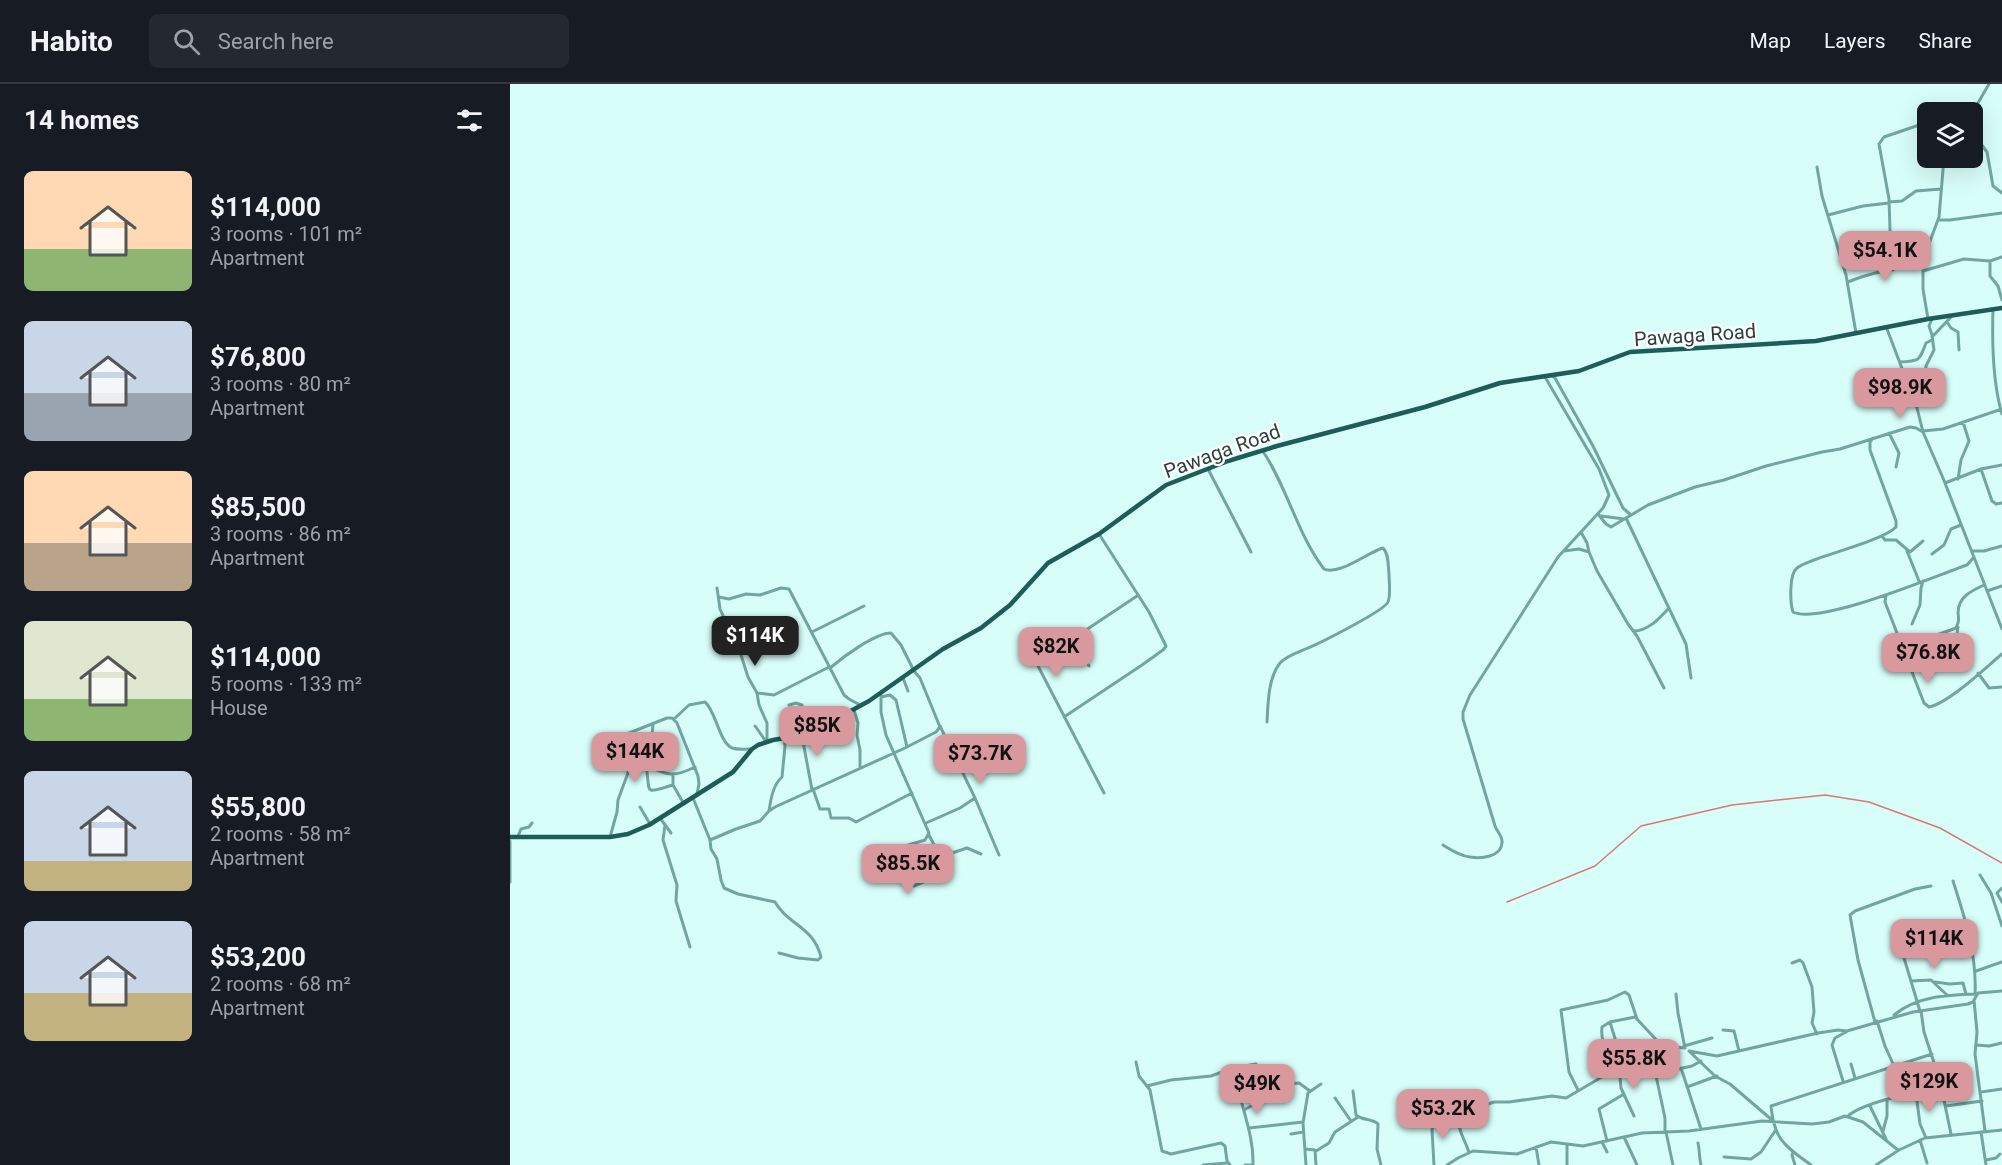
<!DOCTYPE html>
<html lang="en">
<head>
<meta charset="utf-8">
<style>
	:root { --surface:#171b24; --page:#242831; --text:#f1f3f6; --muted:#9ea1a6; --line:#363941; --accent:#d8989d }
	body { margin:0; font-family:Roboto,sans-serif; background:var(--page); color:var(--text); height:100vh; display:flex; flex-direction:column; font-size:22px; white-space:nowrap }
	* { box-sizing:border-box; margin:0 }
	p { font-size:20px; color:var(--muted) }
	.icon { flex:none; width:33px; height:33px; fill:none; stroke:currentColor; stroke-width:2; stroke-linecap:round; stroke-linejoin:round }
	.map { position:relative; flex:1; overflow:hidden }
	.details { display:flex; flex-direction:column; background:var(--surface); width:510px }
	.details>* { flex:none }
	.buttons { position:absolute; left:1407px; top:18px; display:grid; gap:12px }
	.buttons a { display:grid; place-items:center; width:66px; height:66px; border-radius:9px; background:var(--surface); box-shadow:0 6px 24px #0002; font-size:30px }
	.price { position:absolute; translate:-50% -51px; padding:0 14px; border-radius:12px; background:var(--accent); color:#111; font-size:20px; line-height:39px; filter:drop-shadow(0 2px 3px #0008) }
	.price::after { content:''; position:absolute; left:50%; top:36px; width:18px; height:14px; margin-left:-9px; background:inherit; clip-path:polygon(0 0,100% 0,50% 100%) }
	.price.on { background:#222; color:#fff }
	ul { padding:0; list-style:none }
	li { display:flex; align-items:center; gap:18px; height:150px; padding:0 24px }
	li span { display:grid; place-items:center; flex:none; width:168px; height:120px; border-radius:9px; color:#555 }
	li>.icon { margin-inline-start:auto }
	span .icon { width:72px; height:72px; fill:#fffc; stroke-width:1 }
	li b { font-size:26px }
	h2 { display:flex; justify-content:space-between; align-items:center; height:72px; padding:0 24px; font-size:26px }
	header { display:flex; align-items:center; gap:36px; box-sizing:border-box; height:84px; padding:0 30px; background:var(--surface); border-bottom:2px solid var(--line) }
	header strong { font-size:28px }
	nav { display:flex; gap:33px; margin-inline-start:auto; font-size:21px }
	.search { width:420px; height:54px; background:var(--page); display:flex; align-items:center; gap:15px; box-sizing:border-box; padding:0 21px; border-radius:9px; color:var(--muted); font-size:22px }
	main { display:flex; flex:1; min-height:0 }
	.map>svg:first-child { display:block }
</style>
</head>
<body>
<header>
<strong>Habito</strong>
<div class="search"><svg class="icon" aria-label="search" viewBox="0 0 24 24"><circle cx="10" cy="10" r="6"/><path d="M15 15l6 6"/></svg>Search here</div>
<nav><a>Map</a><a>Layers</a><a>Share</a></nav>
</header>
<main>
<section class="details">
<h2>14 homes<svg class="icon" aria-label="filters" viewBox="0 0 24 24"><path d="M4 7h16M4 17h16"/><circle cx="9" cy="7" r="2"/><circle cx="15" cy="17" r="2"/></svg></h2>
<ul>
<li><span style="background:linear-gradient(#ffd9b3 65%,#8fb573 0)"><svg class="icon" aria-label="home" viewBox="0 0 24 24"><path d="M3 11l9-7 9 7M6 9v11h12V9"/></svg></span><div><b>$114,000</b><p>3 rooms · 101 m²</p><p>Apartment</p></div></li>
<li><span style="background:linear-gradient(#c9d6e8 60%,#9aa5b1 0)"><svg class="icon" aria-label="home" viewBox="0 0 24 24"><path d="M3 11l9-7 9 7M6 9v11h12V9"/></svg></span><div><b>$76,800</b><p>3 rooms · 80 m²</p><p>Apartment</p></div></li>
<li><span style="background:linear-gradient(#ffd9b3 60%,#b9a48a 0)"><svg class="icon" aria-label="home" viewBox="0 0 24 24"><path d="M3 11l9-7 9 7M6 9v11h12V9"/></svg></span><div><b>$85,500</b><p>3 rooms · 86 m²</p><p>Apartment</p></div></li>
<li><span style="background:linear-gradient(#dfe7d0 65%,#8fb573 0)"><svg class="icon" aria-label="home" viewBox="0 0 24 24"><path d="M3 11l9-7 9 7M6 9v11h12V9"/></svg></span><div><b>$114,000</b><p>5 rooms · 133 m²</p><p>House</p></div></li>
<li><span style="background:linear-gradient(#c9d6e8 75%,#c2b280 0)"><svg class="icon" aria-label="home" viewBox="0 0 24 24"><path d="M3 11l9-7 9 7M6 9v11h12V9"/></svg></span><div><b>$55,800</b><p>2 rooms · 58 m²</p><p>Apartment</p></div></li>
<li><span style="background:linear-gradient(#c9d6e8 60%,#c2b280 0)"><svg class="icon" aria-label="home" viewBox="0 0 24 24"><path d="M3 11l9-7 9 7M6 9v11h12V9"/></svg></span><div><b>$53,200</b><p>2 rooms · 68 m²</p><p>Apartment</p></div></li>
</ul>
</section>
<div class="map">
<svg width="1492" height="1081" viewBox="0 0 1492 1081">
	<rect width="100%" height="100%" fill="#d8fefa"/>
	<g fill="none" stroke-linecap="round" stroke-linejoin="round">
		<!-- stream -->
		<path stroke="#da7873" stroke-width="1.5" d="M997,818L1085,782L1131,742L1222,721L1315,711L1359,718L1430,744L1492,779"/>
		<!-- minor -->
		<path stroke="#72a5a0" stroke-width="3" d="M1479,0L1468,19L1466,49L1468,56L1477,68L1483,102L1492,109
			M1307,83L1312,112L1336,191L1346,249
			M1379,118L1392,117L1406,107L1431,105
			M1318,131L1353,122L1379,119
			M1429,136H1440L1492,129
			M1480,177V192L1488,202L1492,216
			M1383,186L1381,176L1379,115L1369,60L1374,53L1418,38
			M1413,187L1454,175L1480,177L1492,173
			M1338,198C1352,192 1400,178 1413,184
			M1483,225C1482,257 1483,300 1492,330
			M1418,235L1413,205V184L1416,168L1429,133L1434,74
			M1437,238L1441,244L1448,248L1449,266
			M1377,245L1407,324L1413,348L1433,394L1492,545
			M1422,253L1441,233
			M1390,278C1410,277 1409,277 1416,259L1422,256
			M1042,292L1045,294L1083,362L1113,424L1121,431
			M1400,306L1414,301L1416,282L1424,266L1422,251L1419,242L1422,235
			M1413,347L1433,345L1492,325
			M1379,349L1389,369L1386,383
			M1363,354L1360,358V366L1386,437V443C1375,455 1322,469 1304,476C1299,478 1292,480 1287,484C1279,490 1280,519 1283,528C1311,541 1425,492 1457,481L1464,473
			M752,366C777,402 787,450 814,485C829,492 858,468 873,464C879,470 878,482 879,490C879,498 881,510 878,518C874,527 810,559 798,564C789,568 776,572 770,579C758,594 758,620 757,638
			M698,385L741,468
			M1471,385L1482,417L1486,420L1492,419
			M1448,395L1451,376L1459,357L1453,338
			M1435,399L1471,385L1492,381
			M1088,430L1096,440L1101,443L1138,421L1185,403L1214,396L1256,382L1312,368L1330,365L1400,343L1406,344L1413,348
			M1091,432L1114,435
			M1116,434L1176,560L1181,594
			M1071,448L1077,459L1079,468L1087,487L1118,540L1127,552L1154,604
			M1372,452L1375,456H1386L1400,468L1413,457
			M1054,467L1069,465L1079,468
			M1397,467L1409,497
			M1462,467H1474L1492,462
			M1422,470L1434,461L1441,445L1451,441
			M207,504L210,525L231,571L238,593L247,609L264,611L319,583
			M1477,507L1492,502
			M1376,511L1375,518L1414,619L1419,623C1439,619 1475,584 1492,570
			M209,513L219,515L236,510L250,511L271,504L279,505L334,611L339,615L350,621
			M1402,540L1410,521L1411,504L1413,497
			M1123,547C1138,547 1149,535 1159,524
			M302,548L354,522
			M563,555L579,582
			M1424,557V552L1446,544C1449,538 1449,535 1448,529C1448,513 1461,507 1474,501
			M1446,558L1448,543
			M1393,564L1422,553
			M1468,589L1479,604L1492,603
			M393,594L398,607
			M247,609L249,621L257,639V657
			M371,609V628L376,651L419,749L415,756L395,762L382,772
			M371,613L380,611L386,616L397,663
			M279,621L286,619L292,621L297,636L305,646
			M344,626L348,639L347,651L350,666V684
			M554,633L632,581L653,566L656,562L639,528L589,450
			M164,635L179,621L195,618C206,627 209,658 222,664C228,666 236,665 242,665
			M143,640L142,653L135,658L133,680C156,690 161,695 185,683
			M245,642L255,656
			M430,642L465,714L489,771
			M292,652L302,706
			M100,653L114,651L157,634H162L167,639L188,692L189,700L187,710
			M136,681C141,710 132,710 163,701
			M163,691V701L174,720
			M303,705L310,725H319L321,734H339L346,738L402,709
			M594,709L528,582L537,572L627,512
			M183,714L200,756L201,765L207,775L211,796L214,804L228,810L265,818C278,841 303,842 311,873L308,876L288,874L269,869
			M130,723L140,740
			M259,727C261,714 263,701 272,693L275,662L274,654
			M150,734L161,749
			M416,739L450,724L465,714
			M155,741L153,756L167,801L166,817L180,863
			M419,751C425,763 434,776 431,789
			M8,752L11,745L19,743L22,739
			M100,753L107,728L108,716L126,667L127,646
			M200,756L226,745L250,737L259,727L265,723L395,664L426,648L430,643L410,594L404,587L391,561L381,549C365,549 333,573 320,584
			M0,757V798
			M933,761C941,766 950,772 960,773C971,775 991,773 992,759C993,752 987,748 985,742L953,635V628L960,611L1048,473L1093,424L1099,411L1089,385L1035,293
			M387,769L404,802L418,796L420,787
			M430,773L457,764L471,770
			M1470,791L1481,809L1492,842
			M1443,797C1455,834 1467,871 1465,910
			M1492,804L1487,809L1492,818
			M1390,853L1394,860L1393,868
			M1384,860L1391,867L1394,874L1410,927
			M1282,879L1290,876L1293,879L1302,903L1304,928L1302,939L1307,950
			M1466,887L1492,878
			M1401,897L1421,896L1437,911
			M1425,898L1440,900L1453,899L1456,910
			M1166,910L1168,929L1175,964
			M1464,916L1467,948L1465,970L1475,1047
			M1411,927L1414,948L1430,997L1441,1050
			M1384,931C1407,912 1437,911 1466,910
			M1367,937L1375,962L1384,982
			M1100,938L1113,981
			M1365,938L1348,876L1340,831L1345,827L1405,805L1421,802
			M1213,946L1224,947L1229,967
			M1466,961L1479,962L1492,959
			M1174,962L1202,954
			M1179,967L1207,972L1308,949L1328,946L1337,947L1403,928L1458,920L1463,918L1468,909L1492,907
			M1180,968L1205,992L1220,1000L1262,1036
			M1142,973L1155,1034V1048
			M626,978L629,992L640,1006L652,1067L661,1070L711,1059L715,1062L717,1077L720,1081
			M1341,980L1345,994
			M724,983C728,1017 744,1047 743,1081
			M1109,983L1111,1004L1124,1032
			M1171,984L1191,1045
			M1104,985C1099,971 1090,958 1092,943L1100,938L1125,933L1154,964
			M1145,990L1182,982L1191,977
			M752,994H755L767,1001L789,999L800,1007
			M1333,997L1322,961L1325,954L1336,948
			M1431,1001L1442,998
			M637,1002L661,996L701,992L723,984L746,980
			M1177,1003L1207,992
			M1068,1006L1059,988L1051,926L1098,916L1115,908L1119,911L1127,935
			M843,1007L846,1031C853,1037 862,1034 868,1040L867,1065L871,1081
			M1471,1008L1492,1005
			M1406,1010L1410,1040L1416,1054
			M825,1014L841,1037
			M1360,1022L1376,1055
			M1436,1022L1472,1017
			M734,1026L754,1015
			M1339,1031C1358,1017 1408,1007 1432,1005
			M739,1044L793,1038
			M1373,1047L1377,1032V1017
			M1156,1048L1163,1081
			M1471,1048L1476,1081
			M781,1050L793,1048
			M1114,1053L1127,1081
			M1410,1056L1417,1079
			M1097,1057L1089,1025L1114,1010
			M1092,1058L1097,1068
			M1188,1059C1190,1067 1189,1074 1191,1081
			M1057,1060V1081
			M1026,1063L1029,1081
			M795,1065L805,1066L806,1081
			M806,1067L819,1059L825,1048L848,1033
			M1283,1067L1282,1071L1285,1081
			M959,1069C956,1056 943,1041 952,1029L984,1018H999L1042,1012L1056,1014L1109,983L1136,978L1154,964L1165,963L1175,964
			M1214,1073L1241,1075L1251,1068L1265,1047
			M1476,1076L1486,1074L1490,1070
			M693,1081L717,1079
			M735,1081H742
			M796,1081L793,1039L798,1009L811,1000
			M924,1081L922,1046L925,1030
			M937,1081L948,1074L963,1067L1007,1070L1041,1058L1073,1062L1132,1049L1179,1047L1252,1037L1302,1040L1319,1038L1335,1032L1353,1038L1388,1066
			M1301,1081C1275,1062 1264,1056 1261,1022L1422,970
			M1366,1081L1389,1066L1415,1054L1492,1046"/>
		<!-- major -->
		<path stroke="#1e5c57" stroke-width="4.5" d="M0,753H100L118,750L139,741L223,688L242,665L248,661L263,656L292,651L317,640L359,617L433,565L471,544L500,521L538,479L589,450L656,401L718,377L767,362L915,323L990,299L1069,287L1120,268L1306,257L1418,235L1492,224"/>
	</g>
	<g text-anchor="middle" stroke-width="4.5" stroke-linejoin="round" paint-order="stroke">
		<!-- street labels -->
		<g font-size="20" fill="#2d3f3e" stroke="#fff">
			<text transform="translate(1185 251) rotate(-4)" y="7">Pawaga Road</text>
			<text transform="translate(712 367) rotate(-20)" y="7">Pawaga Road</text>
		</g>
	</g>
</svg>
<div class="buttons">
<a><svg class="icon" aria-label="layers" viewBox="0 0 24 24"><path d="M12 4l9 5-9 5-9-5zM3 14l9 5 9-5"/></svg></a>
</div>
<b class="price" style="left:1375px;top:198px">$54.1K</b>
<b class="price" style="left:1390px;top:335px">$98.9K</b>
<b class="price on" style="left:245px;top:583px">$114K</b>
<b class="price" style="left:546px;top:594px">$82K</b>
<b class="price" style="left:1418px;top:600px">$76.8K</b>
<b class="price" style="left:307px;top:673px">$85K</b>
<b class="price" style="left:125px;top:699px">$144K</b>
<b class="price" style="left:470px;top:701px">$73.7K</b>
<b class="price" style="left:398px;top:811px">$85.5K</b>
<b class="price" style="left:1424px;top:886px">$114K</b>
<b class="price" style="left:1124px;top:1006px">$55.8K</b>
<b class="price" style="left:1419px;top:1029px">$129K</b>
<b class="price" style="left:747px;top:1031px">$49K</b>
<b class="price" style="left:933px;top:1056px">$53.2K</b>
</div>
</main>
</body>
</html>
